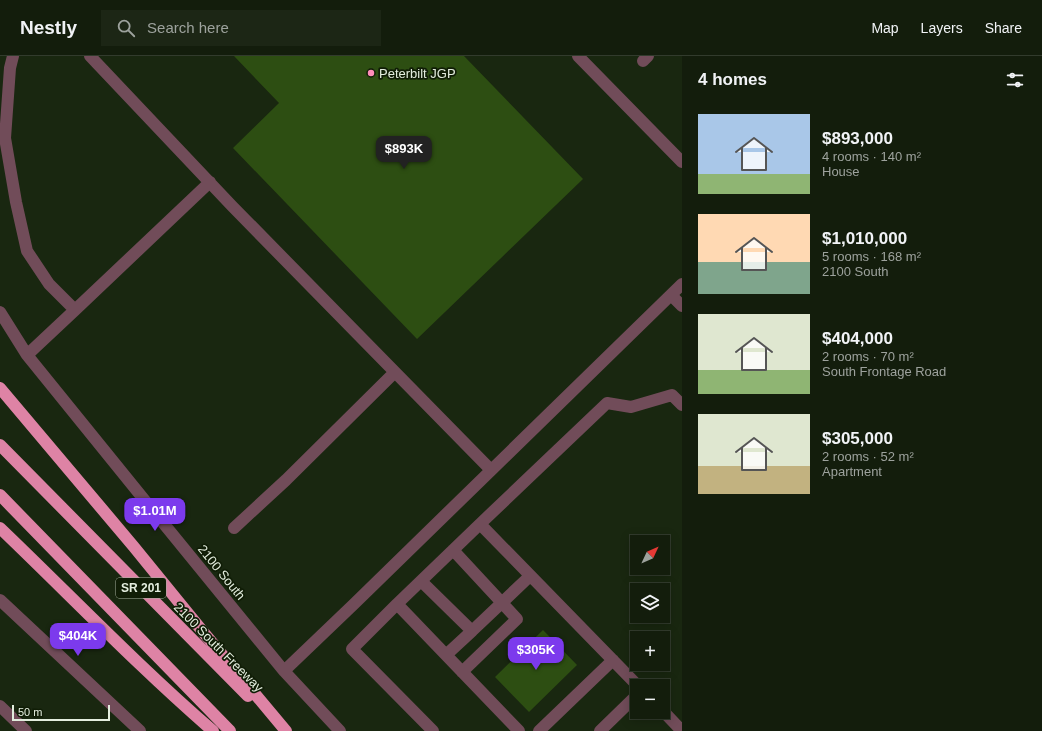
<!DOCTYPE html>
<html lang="en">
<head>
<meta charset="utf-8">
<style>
	:root { --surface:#131d0c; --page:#1c2615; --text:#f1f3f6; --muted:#9da29d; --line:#323b2d; --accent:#7c3aed }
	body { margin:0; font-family:Arial,sans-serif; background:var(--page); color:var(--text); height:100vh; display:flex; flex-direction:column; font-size:15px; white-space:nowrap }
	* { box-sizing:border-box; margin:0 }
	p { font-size:13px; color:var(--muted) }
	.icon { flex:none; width:22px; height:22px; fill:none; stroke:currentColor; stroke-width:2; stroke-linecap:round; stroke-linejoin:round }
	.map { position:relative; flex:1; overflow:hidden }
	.panel { display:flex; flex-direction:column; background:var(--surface); width:360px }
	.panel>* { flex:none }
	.needle { width:26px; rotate:46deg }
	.buttons { position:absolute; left:630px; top:479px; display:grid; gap:8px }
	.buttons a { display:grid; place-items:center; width:40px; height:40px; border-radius:0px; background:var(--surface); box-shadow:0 2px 10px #0003,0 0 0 1px var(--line); font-size:20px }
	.scale { position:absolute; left:12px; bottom:10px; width:98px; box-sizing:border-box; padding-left:4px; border:2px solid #e3edde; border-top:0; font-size:11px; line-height:14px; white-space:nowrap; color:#e3edde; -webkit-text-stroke:3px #101d06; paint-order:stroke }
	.price { position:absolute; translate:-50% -34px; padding:0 9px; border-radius:8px; background:var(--accent); color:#fff; font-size:13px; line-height:26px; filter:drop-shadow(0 1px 2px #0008) }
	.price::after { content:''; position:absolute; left:50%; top:24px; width:12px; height:9px; margin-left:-6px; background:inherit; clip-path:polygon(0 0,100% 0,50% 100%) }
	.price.selected { background:#222; color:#fff }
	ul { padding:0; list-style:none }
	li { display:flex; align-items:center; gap:12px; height:100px; padding:0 16px }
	li span { display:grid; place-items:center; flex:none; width:112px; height:80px; border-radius:0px; color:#555 }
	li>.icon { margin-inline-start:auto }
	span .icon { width:48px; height:48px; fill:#fffc; stroke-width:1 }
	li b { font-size:17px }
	h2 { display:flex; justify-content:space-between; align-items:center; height:48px; padding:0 16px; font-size:17px }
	header { display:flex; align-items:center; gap:24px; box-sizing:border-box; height:56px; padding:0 20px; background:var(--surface); border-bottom:1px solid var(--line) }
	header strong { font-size:19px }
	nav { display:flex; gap:22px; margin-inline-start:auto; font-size:14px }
	.search { width:280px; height:36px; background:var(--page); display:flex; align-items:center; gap:10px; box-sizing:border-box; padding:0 14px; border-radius:0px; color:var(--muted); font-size:15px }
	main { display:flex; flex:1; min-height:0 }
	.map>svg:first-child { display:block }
</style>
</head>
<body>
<header>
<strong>Nestly</strong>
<div class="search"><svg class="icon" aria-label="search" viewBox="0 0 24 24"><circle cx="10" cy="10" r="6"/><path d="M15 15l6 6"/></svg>Search here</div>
<nav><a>Map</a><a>Layers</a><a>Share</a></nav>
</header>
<main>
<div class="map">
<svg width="682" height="675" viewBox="0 0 682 675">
	<rect width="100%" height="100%" fill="#192710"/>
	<!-- building -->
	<path fill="#2d4e12" d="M234,0H464L583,123L417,283L233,92L279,47Z
		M543,574L577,609L529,656L495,621Z"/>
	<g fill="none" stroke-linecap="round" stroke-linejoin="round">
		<!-- minor -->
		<path stroke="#714c59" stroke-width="12" d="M13,0L10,12L5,82L16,146L27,195L49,228L75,254
			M90,0L232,150L491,414
			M578,0L682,106
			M643,5L648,0
			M671,239L682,250
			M0,256L27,299L155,457L284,615L340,675
			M27,299L75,254L210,126
			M480,468L397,548L519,675
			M234,472L286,424L394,317
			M453,494L517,563L462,616
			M421,525L472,575L530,520
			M0,544L140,675
			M397,548L352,593L433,675
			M446,599L472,575
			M284,615L354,548L682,228
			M638,630L480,468L607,347L631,351L672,339L682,349
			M0,650L26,675
			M663,655L681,674L682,673
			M539,675L613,604
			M600,675L637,639"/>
		<!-- highway -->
		<path stroke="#de83a5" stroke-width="12" d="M0,332L134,491L204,577L286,675
			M0,389L248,640
			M0,439L230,675
			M0,472C71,540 139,611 213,675"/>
	</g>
	<!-- markers -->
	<circle fill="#ff8eba" stroke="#101d06" stroke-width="1.5" cx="371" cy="17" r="4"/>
	<g text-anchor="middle" stroke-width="3.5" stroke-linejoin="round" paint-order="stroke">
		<!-- shield labels -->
		<rect fill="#101d06" stroke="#a4af9d" stroke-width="1" x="116" y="522" width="50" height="20" rx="3"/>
		<g font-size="12" font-weight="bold" fill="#e3edde">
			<text x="141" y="536">SR 201</text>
		</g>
		<!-- poi labels -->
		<g font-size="13" fill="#e3edde" stroke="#101d06" text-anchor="start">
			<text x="379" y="22">Peterbilt JGP</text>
		</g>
		<!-- street labels -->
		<g font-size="13" fill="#e3edde" stroke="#101d06">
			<text transform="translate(222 516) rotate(51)" y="5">2100 South</text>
			<text transform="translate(219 591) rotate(45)" y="5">2100 South Freeway</text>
		</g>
	</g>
</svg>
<div class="buttons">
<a><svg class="needle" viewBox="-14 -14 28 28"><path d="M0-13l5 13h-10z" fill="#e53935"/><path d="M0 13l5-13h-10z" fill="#9da29d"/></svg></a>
<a><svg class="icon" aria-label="layers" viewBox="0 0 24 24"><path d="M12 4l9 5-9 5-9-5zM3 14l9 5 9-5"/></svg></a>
<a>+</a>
<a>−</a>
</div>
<div class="scale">50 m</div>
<b class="price selected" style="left:404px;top:114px">$893K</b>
<b class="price" style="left:155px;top:476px">$1.01M</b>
<b class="price" style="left:78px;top:601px">$404K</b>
<b class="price" style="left:536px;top:615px">$305K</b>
</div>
<section class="panel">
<h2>4 homes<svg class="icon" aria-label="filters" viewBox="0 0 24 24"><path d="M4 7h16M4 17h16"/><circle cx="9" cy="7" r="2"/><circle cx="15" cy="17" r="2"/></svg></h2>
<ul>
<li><span style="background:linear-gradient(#a9c7e8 75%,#8fb573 0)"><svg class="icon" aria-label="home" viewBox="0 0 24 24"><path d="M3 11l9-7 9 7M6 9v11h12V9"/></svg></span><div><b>$893,000</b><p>4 rooms · 140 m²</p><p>House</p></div></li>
<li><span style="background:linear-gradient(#ffd9b3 60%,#7fa58c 0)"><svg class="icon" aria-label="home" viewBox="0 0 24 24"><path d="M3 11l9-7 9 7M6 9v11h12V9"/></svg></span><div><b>$1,010,000</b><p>5 rooms · 168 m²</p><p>2100 South</p></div></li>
<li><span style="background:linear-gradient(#dfe7d0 70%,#8fb573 0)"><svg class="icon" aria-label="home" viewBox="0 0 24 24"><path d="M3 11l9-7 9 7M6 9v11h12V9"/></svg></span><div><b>$404,000</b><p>2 rooms · 70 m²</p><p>South Frontage Road</p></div></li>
<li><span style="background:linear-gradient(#dfe7d0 65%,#c2b280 0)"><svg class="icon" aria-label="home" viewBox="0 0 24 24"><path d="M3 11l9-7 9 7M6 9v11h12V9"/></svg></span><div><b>$305,000</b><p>2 rooms · 52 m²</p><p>Apartment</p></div></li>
</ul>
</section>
</main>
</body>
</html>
